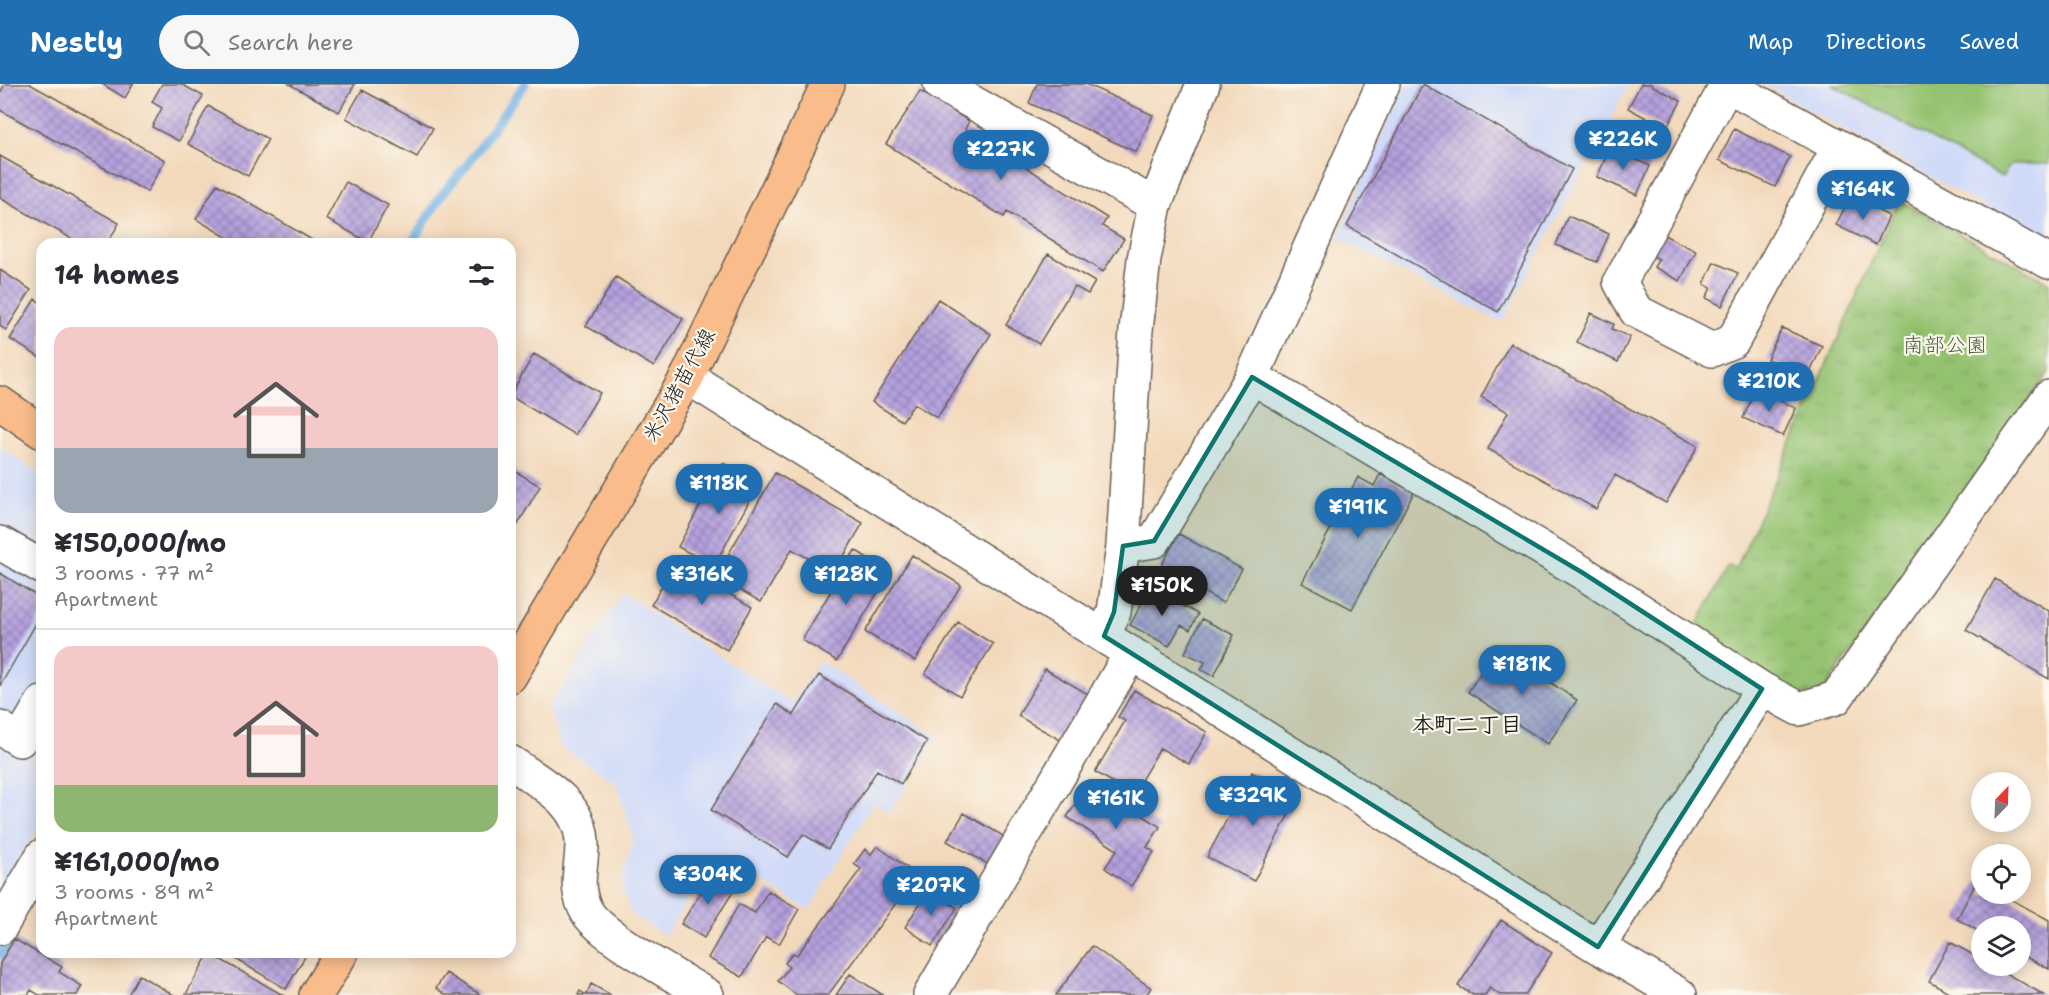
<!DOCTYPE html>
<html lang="en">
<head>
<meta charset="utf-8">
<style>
	:root { --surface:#fff; --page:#f7f7f7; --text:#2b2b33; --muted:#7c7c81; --line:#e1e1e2; --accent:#1f6fb2 }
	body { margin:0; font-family:"Shantell Sans","Klee One",sans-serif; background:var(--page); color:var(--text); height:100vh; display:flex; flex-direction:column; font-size:22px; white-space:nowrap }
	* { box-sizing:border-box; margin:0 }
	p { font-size:20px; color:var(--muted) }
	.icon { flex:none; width:33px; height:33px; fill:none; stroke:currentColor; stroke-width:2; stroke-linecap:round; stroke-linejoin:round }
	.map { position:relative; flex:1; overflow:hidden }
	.drawer { position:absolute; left:36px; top:154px; width:480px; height:720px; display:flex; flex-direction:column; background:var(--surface); border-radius:18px; box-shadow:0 3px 15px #0003 }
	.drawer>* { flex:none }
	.needle { width:39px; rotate:23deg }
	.buttons { position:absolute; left:1971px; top:688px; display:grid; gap:12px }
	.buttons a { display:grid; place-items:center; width:60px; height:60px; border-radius:50%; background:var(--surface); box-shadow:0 3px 15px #0003; font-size:30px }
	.price { position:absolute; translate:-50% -51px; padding:0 14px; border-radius:21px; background:var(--accent); color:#fff; font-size:20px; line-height:39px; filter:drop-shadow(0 2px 3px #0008) }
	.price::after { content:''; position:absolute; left:50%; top:36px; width:18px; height:14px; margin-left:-9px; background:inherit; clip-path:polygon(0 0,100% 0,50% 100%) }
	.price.active { background:#222; color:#fff }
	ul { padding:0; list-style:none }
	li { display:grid; align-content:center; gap:12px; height:318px; padding:0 18px }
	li+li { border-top:2px solid var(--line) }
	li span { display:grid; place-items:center; height:186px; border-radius:18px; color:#555 }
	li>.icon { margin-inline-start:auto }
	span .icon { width:108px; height:108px; fill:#fffc; stroke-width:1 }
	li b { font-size:26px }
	h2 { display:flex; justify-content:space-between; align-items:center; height:72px; padding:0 18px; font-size:26px }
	header { display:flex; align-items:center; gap:36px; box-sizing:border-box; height:84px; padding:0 30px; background:var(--accent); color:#fff }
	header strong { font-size:28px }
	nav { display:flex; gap:33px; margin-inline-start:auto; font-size:21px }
	.search { width:420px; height:54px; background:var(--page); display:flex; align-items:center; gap:15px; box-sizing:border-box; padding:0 21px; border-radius:33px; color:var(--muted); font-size:22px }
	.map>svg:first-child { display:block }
</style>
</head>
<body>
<header>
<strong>Nestly</strong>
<div class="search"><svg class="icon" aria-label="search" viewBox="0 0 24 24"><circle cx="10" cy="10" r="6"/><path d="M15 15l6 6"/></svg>Search here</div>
<nav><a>Map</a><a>Directions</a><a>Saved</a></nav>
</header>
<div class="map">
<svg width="2049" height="911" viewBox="0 0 2049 911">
	<defs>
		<pattern id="grass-tufts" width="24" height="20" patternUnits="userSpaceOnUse" patternTransform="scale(1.5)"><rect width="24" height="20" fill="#94c270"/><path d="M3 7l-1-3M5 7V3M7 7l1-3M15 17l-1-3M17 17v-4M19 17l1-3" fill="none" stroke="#7fa660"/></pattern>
		<pattern id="building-cross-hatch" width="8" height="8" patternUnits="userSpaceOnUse" patternTransform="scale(1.5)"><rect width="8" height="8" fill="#b5a0de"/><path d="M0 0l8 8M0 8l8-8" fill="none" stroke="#9282b3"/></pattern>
	</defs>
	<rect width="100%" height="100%" fill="#fbf7ec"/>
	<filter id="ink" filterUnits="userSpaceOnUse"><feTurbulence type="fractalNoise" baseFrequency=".0167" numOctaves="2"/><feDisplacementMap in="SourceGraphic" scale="12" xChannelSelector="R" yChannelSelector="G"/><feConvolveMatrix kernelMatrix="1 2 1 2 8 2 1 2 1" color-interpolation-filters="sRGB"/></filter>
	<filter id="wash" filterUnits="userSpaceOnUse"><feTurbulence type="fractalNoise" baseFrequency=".008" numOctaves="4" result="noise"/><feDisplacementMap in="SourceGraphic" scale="24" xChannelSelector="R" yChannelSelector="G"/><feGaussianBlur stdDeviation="1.35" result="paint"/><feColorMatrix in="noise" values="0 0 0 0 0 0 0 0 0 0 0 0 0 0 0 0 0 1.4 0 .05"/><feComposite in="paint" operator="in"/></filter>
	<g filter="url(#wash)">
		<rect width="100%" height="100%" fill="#f3d9bb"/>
		<!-- built -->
		<path fill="#cfdaf9" d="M1406,0H1629L1502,238L1337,154Z
			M1763,0H2049V159Z
			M0,363L42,392V737L0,807Z
			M622,509L792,619L820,577L938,653L889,729L873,719L809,826L717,771L665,852L631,829L621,803L633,756L617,699L560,662L549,623Z"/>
		<!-- grass -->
		<path fill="url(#grass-tufts)" stroke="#586f46" stroke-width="1.5" d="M1899,116L2049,199V288L1824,606L1801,612L1692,550L1729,482L1736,485Z"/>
		<!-- pitch -->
		<path fill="#94c270" stroke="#586f46" stroke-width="1.5" d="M1831,0H2049V80H2011L2002,93Z"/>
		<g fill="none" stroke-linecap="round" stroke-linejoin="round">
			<!-- stream -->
			<path stroke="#75b2e7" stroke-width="9" d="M411,160L443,109L467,81L525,0
				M0,871L14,849"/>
		</g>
		<g id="blocks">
			<!-- building -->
			<path fill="url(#building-cross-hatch)" d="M5,0H30L165,76L147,108L0,26V9Z
				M102,0H133L125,14Z
				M162,0H181L203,12L179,57L152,43L162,24L152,18Z
				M289,0H355L339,28Z
				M1037,0H1086L1153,31L1136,68L1029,19Z
				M1423,0L1572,85L1498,228L1347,142Z
				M1641,0H1650L1681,17L1666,45L1628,24Z
				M362,6L433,44L417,73L346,34Z
				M920,7L969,37L965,45L1107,134L1102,142L1124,155L1103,188L1007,128L1004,133L886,60Z
				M208,22L268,55L248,92L188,60Z
				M1734,45L1790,73L1775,103L1719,76Z
				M1610,64L1650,82L1637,111L1597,93Z
				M0,72L119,139L107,160H81L0,114Z
				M346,98L388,121L368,158L326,135Z
				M217,100L319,160H238L196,135Z
				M1850,113L1889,132L1876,161L1836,141Z
				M1568,132L1609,150L1597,178L1556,161Z
				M1662,150L1696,167L1680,197L1654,183L1659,175L1651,171Z
				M1048,170L1095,198L1088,210L1074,202L1039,260L1006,241Z
				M1714,178L1738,189L1722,222L1706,214L1711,204L1704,200Z
				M0,186L31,206L6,246L0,242Z
				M616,193L683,235L654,283L586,242Z
				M35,215L42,220V275L10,255Z
				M938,215L991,250L937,334L914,320L902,337L872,318Z
				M1591,229L1614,240L1612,245L1630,253L1618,278L1577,258Z
				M1782,244L1822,262L1808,293L1767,275Z
				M1510,259L1698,362L1666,419L1615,391L1596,425L1488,365L1508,328L1481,313Z
				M534,270L600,309L575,351L510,312Z
				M1756,306L1796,324L1783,352L1743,334Z
				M723,379L759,399L714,482L678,463Z
				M510,384L540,402L510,454Z
				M775,389L863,439L834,489L792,465L761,518L716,492Z
				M1380,390L1414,408L1352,525L1302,499L1358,393L1374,402Z
				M1179,450L1242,485L1223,519L1160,484Z
				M855,466L890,488L837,577L802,556Z
				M912,471L961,501L915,577L865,548Z
				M676,478L752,523L727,566L651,521Z
				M0,489L42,515V529L0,602Z
				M1995,495L2049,527V595L1966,546Z
				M1150,504L1198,530L1190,546L1181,541L1169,562L1130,541Z
				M1202,535L1234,551L1214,592L1201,586L1205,578L1185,569Z
				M958,538L993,560L960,612L925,590Z
				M1497,564L1577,616L1548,660L1468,608Z
				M1045,585L1088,610L1062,657L1018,632Z
				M819,591L927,657L901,700L877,686L828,765L803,750L788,773L711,726L777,620L794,631Z
				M1134,606L1207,648L1189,680L1160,664L1133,710L1095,688L1125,637L1118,633Z
				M1252,688L1298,713L1254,797L1207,773Z
				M1091,697L1160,743L1147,763L1154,768L1131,802L1105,784L1117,766L1067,733Z
				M964,729L1005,753L989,781L947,757Z
				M877,762L917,791L828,911H797L778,897L789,883L785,879L793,869L797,871L861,785L854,780L865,765L871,770Z
				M713,789L736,803L704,854L681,840Z
				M1977,797L1982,799V810H2001L2049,836V885L2020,870V843H1982V849L1957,835Z
				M929,805L957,824L932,862L905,843Z
				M768,807L799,825L779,860L766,853L742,893L708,874L739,820L755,829Z
				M1501,836L1552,869L1525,911H1500L1490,904L1485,911H1473L1458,902Z
				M14,855L62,883L59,888L82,902L77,911H39L31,906L28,911H0V879Z
				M1950,858L1982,876V882H1993L2044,911H1954L1929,897Z
				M1092,862L1151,904L1146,911H1056Z
				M224,868H301L306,871L286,905Z
				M209,869L283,911L186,910Z
				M446,889L481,911H446L436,904Z
				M850,890L883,911H836Z
				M139,891L174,911H128Z
				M591,900L611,911H578L580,907L586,911Z"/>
		</g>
	</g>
	<g filter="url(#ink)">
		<use href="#blocks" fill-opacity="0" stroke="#675e54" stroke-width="1.5"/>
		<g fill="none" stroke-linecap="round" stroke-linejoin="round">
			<defs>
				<path id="minor" d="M940,0L1155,121
					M1725,0L2049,178
					M1727,1L1620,198L1636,227L1712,266L1733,257L1839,63
					M687,293L1153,583L1598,863L1680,911
					M1252,293L1583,489L1762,605L1799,625L1836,614L2049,313
					M0,459L42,483
					M1123,462L1154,457L1252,293L1383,0
					M1104,552L1114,528L1123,462L1136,246L1144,175L1155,121L1203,0
					M0,644L20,656L42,619
					M510,678C540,698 582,719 582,760C582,786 573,803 587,828C602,853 679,894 707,911
					M0,844L42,772
					M1598,863L1762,605
					M930,911L1131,569"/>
				<path id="major" d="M0,319L42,348
					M510,592L687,293L828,0
					M316,911L342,868"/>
			</defs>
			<!-- minor casing -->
			<use href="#minor" stroke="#675e54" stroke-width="36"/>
			<!-- major casing -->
			<use href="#major" stroke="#675e54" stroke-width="36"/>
			<!-- minor -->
			<use href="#minor" stroke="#fff" stroke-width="33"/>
			<!-- major -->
			<use href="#major" stroke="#f9bc8a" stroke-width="33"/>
		</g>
	</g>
	<!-- marked area -->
	<path fill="#0f766e" fill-opacity="0.2" stroke="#0f766e" stroke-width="4.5" stroke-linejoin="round" d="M1252,293L1583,489L1762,605L1598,863L1104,552L1114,528L1123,462L1154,457Z"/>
	<g text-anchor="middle" stroke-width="4.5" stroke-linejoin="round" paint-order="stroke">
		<!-- park labels -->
		<g font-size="21" fill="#4c5e3e" stroke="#fbf7ec">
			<text x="1945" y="268">南部公園</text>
		</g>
		<!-- street labels -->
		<g font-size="21" fill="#1c1c1c" stroke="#fbf7ec">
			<text transform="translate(679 301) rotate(-61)" y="7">米沢猪苗代線</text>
		</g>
		<!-- neighbourhood labels -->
		<g font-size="22" font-weight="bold" fill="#1c1c1c" stroke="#fbf7ec">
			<text x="1467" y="648">本町二丁目</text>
		</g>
	</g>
</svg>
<div class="buttons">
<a><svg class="needle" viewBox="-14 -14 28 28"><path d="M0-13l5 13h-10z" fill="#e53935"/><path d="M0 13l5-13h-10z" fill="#7c7c81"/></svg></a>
<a><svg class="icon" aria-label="locate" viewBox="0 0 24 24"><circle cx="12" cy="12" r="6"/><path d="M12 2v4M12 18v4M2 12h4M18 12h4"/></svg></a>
<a><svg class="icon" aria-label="layers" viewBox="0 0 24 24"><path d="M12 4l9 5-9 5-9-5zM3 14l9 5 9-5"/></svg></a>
</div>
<b class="price" style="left:1623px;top:87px">¥226K</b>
<b class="price" style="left:1001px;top:97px">¥227K</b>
<b class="price" style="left:1863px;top:137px">¥164K</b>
<b class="price" style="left:1769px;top:329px">¥210K</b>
<b class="price" style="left:719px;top:431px">¥118K</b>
<b class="price" style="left:1358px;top:455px">¥191K</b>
<b class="price" style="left:702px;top:522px">¥316K</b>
<b class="price" style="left:846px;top:522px">¥128K</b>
<b class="price active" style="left:1162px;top:533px">¥150K</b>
<b class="price" style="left:1522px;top:612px">¥181K</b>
<b class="price" style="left:1253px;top:743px">¥329K</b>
<b class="price" style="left:1116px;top:746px">¥161K</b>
<b class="price" style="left:708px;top:822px">¥304K</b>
<b class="price" style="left:931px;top:833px">¥207K</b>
<section class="drawer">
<h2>14 homes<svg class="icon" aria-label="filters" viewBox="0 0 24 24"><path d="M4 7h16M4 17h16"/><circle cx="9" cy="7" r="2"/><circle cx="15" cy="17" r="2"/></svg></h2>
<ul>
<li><span style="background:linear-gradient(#f6c9c9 65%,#9aa5b1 0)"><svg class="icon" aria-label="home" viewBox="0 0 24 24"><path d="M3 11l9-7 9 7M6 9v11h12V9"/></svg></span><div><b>¥150,000/mo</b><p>3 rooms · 77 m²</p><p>Apartment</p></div></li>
<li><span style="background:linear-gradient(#f6c9c9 75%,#8fb573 0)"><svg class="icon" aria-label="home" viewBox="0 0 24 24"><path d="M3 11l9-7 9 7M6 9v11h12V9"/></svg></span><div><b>¥161,000/mo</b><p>3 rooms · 89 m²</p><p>Apartment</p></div></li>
</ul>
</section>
</div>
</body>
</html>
